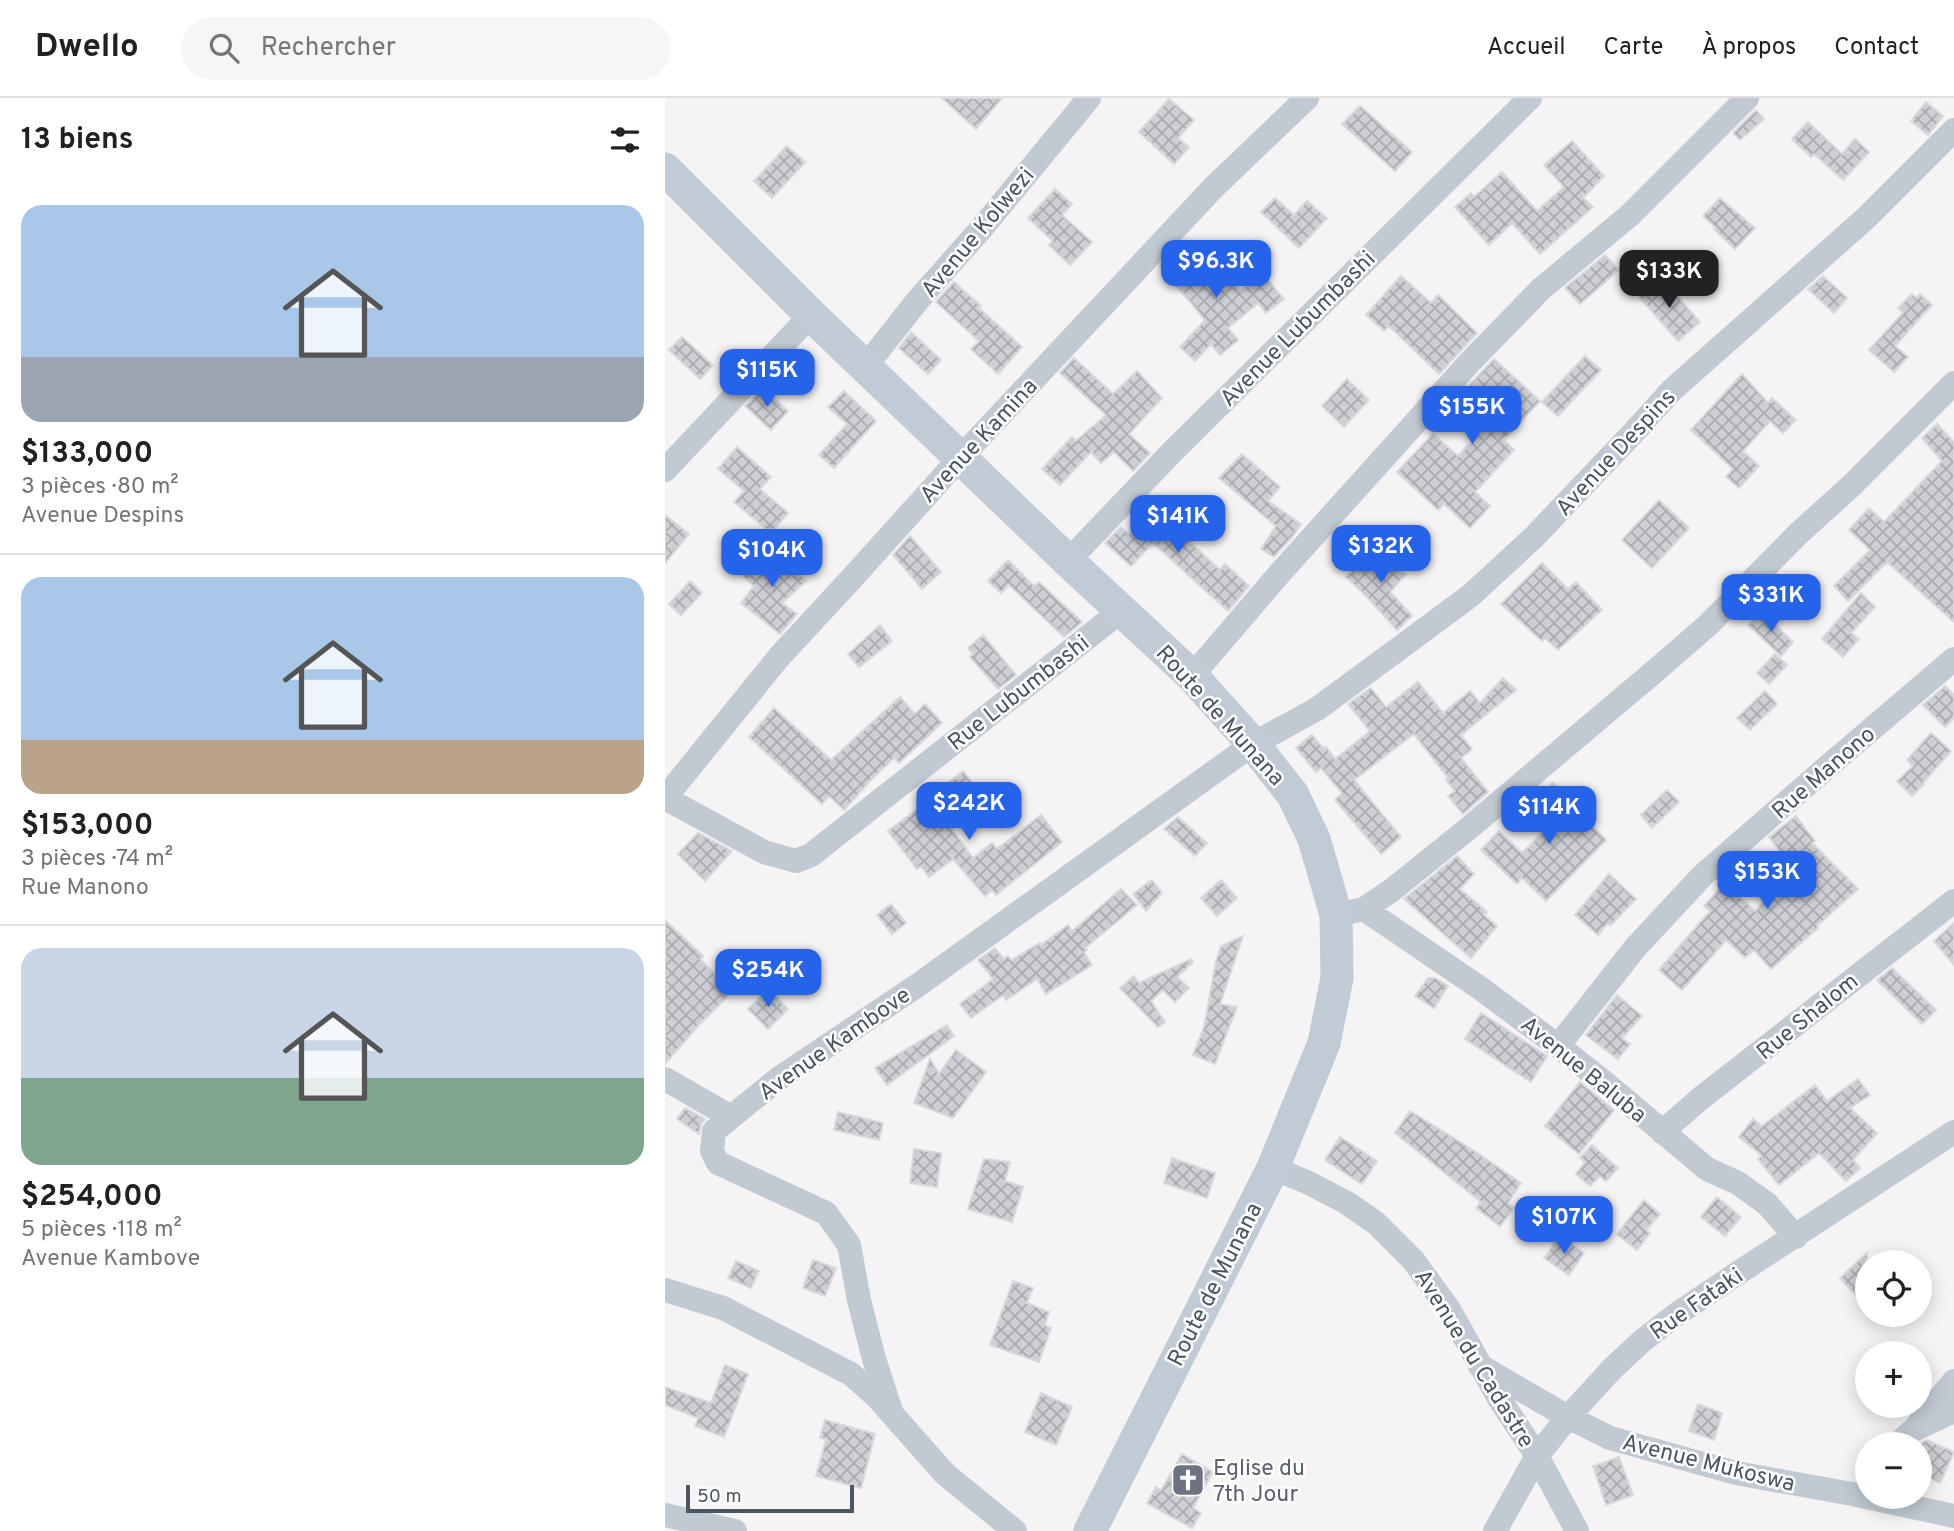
<!DOCTYPE html>
<html lang="fr">
<head>
<meta charset="utf-8">
<style>
	:root { --surface:#fff; --page:#f6f6f6; --text:#202124; --muted:#757577; --line:#e0e0e0; --accent:#2563eb }
	body { margin:0; font-family:Overpass,sans-serif; background:var(--page); color:var(--text); height:100vh; display:flex; flex-direction:column; font-size:26px; white-space:nowrap }
	* { box-sizing:border-box; margin:0 }
	p { font-size:23px; color:var(--muted) }
	.icon { flex:none; width:38px; height:38px; fill:none; stroke:currentColor; stroke-width:2; stroke-linecap:round; stroke-linejoin:round }
	.map { position:relative; flex:1; overflow:hidden }
	.details { display:flex; flex-direction:column; background:var(--surface); width:665px }
	.details>* { flex:none }
	.fabs { position:absolute; left:1190px; top:1152px; display:grid; gap:14px }
	.fabs a { display:grid; place-items:center; width:77px; height:77px; border-radius:50%; background:var(--surface); box-shadow:0 4px 18px #0003; font-size:35px }
	.scale { position:absolute; left:21px; bottom:18px; width:168px; box-sizing:border-box; padding-left:7px; border:4px solid #4a5661; border-top:0; font-size:19px; line-height:24px; white-space:nowrap; color:#4a5661; -webkit-text-stroke:5px #fff; paint-order:stroke }
	.price { position:absolute; translate:-50% -60px; padding:0 16px; border-radius:14px; background:var(--accent); color:#fff; font-size:23px; line-height:46px; filter:drop-shadow(0 2px 4px #0008) }
	.price::after { content:''; position:absolute; left:50%; top:42px; width:21px; height:16px; margin-left:-10px; background:inherit; clip-path:polygon(0 0,100% 0,50% 100%) }
	.price.active { background:#222; color:#fff }
	ul { padding:0; list-style:none }
	li { display:grid; align-content:center; gap:14px; height:371px; padding:0 21px }
	li+li { border-top:2px solid var(--line) }
	li span { display:grid; place-items:center; height:217px; border-radius:21px; color:#555 }
	li>.icon { margin-inline-start:auto }
	span .icon { width:126px; height:126px; fill:#fffc; stroke-width:1 }
	li b { font-size:30px }
	h2 { display:flex; justify-content:space-between; align-items:center; height:84px; padding:0 21px; font-size:30px }
	header { display:flex; align-items:center; gap:42px; box-sizing:border-box; height:98px; padding:0 35px; background:var(--surface); border-bottom:2px solid var(--line) }
	header strong { font-size:33px }
	nav { display:flex; gap:38px; margin-inline-start:auto; font-size:24px }
	.search { width:490px; height:63px; background:var(--page); display:flex; align-items:center; gap:18px; box-sizing:border-box; padding:0 24px; border-radius:38px; color:var(--muted); font-size:26px }
	main { display:flex; flex:1; min-height:0 }
	.map>svg:first-child { display:block }
</style>
</head>
<body>
<header>
<strong>Dwello</strong>
<div class="search"><svg class="icon" aria-label="search" viewBox="0 0 24 24"><circle cx="10" cy="10" r="6"/><path d="M15 15l6 6"/></svg>Rechercher</div>
<nav><a>Accueil</a><a>Carte</a><a>À propos</a><a>Contact</a></nav>
</header>
<main>
<section class="details">
<h2>13 biens<svg class="icon" aria-label="filters" viewBox="0 0 24 24"><path d="M4 7h16M4 17h16"/><circle cx="9" cy="7" r="2"/><circle cx="15" cy="17" r="2"/></svg></h2>
<ul>
<li><span style="background:linear-gradient(#a9c7e8 70%,#9aa5b1 0)"><svg class="icon" aria-label="home" viewBox="0 0 24 24"><path d="M3 11l9-7 9 7M6 9v11h12V9"/></svg></span><div><b>$133,000</b><p>3 pièces · 80 m²</p><p>Avenue Despins</p></div></li>
<li><span style="background:linear-gradient(#a9c7e8 75%,#b9a48a 0)"><svg class="icon" aria-label="home" viewBox="0 0 24 24"><path d="M3 11l9-7 9 7M6 9v11h12V9"/></svg></span><div><b>$153,000</b><p>3 pièces · 74 m²</p><p>Rue Manono</p></div></li>
<li><span style="background:linear-gradient(#c9d6e8 60%,#7fa58c 0)"><svg class="icon" aria-label="home" viewBox="0 0 24 24"><path d="M3 11l9-7 9 7M6 9v11h12V9"/></svg></span><div><b>$254,000</b><p>5 pièces · 118 m²</p><p>Avenue Kambove</p></div></li>
</ul>
</section>
<div class="map">
<svg width="1289" height="1433" viewBox="0 0 1289 1433">
	<defs>
		<pattern id="building-cross-hatch" width="8" height="8" patternUnits="userSpaceOnUse" patternTransform="scale(1.75)"><rect width="8" height="8" fill="#cdcfd5"/><path d="M0 0l8 8M0 8l8-8" fill="none" stroke="#a8abb0"/></pattern>
	</defs>
	<rect width="100%" height="100%" fill="#f5f3f3"/>
	<!-- building -->
	<path fill="url(#building-cross-hatch)" stroke="#d7d9de" stroke-width="2" d="M277,0H337L311,31Z
		M504,1L529,22L513,40L524,49L509,66L474,34Z
		M1261,4L1278,18L1263,37L1246,23Z
		M695,8L747,54L730,73L677,26Z
		M1091,12L1099,21L1075,42L1068,35Z
		M1143,24L1177,56L1190,41L1204,54L1178,82L1149,56L1146,59L1127,41Z
		M907,43L939,78L918,100L928,109L875,156L847,125L824,147L790,109L806,95L809,99L837,74L872,113L899,89L879,67Z
		M122,48L140,64L107,100L89,83Z
		M390,91L407,106L397,117L427,144L405,167L384,147L388,143L363,120Z
		M610,100L629,117L642,103L662,120L634,150L596,114Z
		M1055,100L1090,130L1070,151L1049,131L1051,130L1038,118Z
		M513,149L529,167L543,155L576,193L597,175L619,201L601,215L593,205L563,230L573,242L555,257L546,246L530,263L515,249L540,222L495,168Z
		M940,157L954,172L915,206L900,190Z
		M736,178L766,205L773,197L812,235L774,276L724,228L719,233L701,217Z
		M1158,178L1182,200L1169,215L1143,191Z
		M996,180L1035,224L1013,243L974,199Z
		M289,184L316,208L314,210L357,249L333,276L306,251L314,243L271,204Z
		M1247,196L1252,200L1255,196L1267,207L1230,248L1243,259L1229,274L1204,252L1238,215L1233,210Z
		M246,234L276,262L263,276L234,250Z
		M17,239L48,267L35,281L4,252Z
		M920,258L936,272L893,318L877,304Z
		M409,260L448,296L472,273L497,300L464,336L485,355L468,373L449,354L436,365L426,354L395,387L377,371L407,339L411,343L441,317L395,275Z
		M829,261L875,303L839,342L849,352L810,394L825,408L805,430L779,406L773,412L732,374L768,336L793,358L821,328L794,298Z
		M1077,276L1103,305L1107,300L1131,322L1118,335L1105,323L1078,353L1094,368L1074,390L1061,379L1068,371L1026,332Z
		M682,281L704,302L679,329L657,308Z
		M98,290L123,313L106,332L80,308Z
		M179,293L211,323L169,370L154,357L182,326L163,309Z
		M1272,326L1289,344V524L1222,464L1183,503L1169,488L1205,452L1184,432L1204,410L1219,424L1277,363L1257,340Z
		M72,349L106,379L95,391L123,415L106,435L69,404L79,393L53,371Z
		M577,356L615,389L603,403L636,426L628,438L609,459L596,451L611,428L554,380Z
		M994,402L1024,430L987,470L957,442Z
		M492,405L529,441L526,445L555,472L560,466L584,488L563,513L490,447L489,448L487,446L466,468L440,445L456,429L464,436Z
		M0,417L24,436L0,465Z
		M245,438L276,474L257,491L228,457Z
		M103,447L123,466L124,465L141,483L117,505L132,516L115,536L76,505L89,488L76,476Z
		M710,448L741,476L725,494L747,518L732,532L701,498L681,479Z
		M343,462L369,488L374,484L417,524L399,539L344,487L336,495L323,483Z
		M877,465L903,491L911,484L937,512L893,552L880,540L877,543L836,506Z
		M25,483L37,495L16,517L4,506Z
		M1196,495L1210,509L1186,535L1194,541L1178,559L1157,541Z
		M1096,514L1128,544L1116,558L1083,527Z
		M215,527L227,543L194,569L183,556Z
		M318,537L351,577L333,591L305,559L308,556L303,550Z
		M1110,556L1122,567L1104,586L1092,575Z
		M838,580L851,592L796,637L807,651L796,660L823,694L798,716L783,698L790,693L781,682L783,680L749,636L689,682L736,739L716,756L670,702L677,695L656,670L651,674L631,650L647,637L659,651L661,649L670,661L705,633L683,606L706,590L721,609L753,584L778,615L805,593L815,605Z
		M1280,588L1289,597V620L1280,629L1258,607Z
		M1100,593L1112,606L1085,632L1072,620Z
		M235,599L250,616L260,606L277,625L234,665L229,660L206,682L179,712L164,698L157,706L84,639L109,610L166,662Z
		M1266,635L1286,653L1258,685L1259,686L1247,698L1232,683L1248,668L1242,662Z
		M298,673L313,692L283,715L293,727L287,731L308,760L327,745L332,751L376,717L397,744L331,797L327,792L320,798L288,761L264,779L256,768L252,771L223,733L279,691L278,689Z
		M888,685L941,742L881,803L857,780L852,786L816,752L834,733L857,755L885,727L866,706Z
		M1002,692L1014,704L987,730L976,717Z
		M1131,718L1150,743L1147,745L1193,791L1152,828L1153,830L1106,871L1089,852L1080,860L1061,842L1017,892L994,872L1045,813L1039,808L1060,785L1090,813L1129,772L1104,739Z
		M513,719L542,745L530,758L499,731Z
		M33,735L67,753L40,783L13,756Z
		M792,758L809,776L795,791L822,814L819,817L832,828L806,860L739,801Z
		M944,776L971,801L946,827L942,826L933,837L910,817Z
		M487,782L497,795L481,813L468,796Z
		M556,782L572,800L552,818L536,800Z
		M456,791L472,807L420,850L422,852L419,854L427,867L381,896L372,881L341,902L338,897L306,920L295,906L328,881L313,862L330,850L339,861L343,858L346,862L375,845L376,847L403,827L407,833Z
		M226,806L241,825L227,836L212,817Z
		M0,822L38,858L35,861L67,894L33,928L0,966Z
		M1289,825V867L1269,843Z
		M578,838L555,906L572,909L550,966L528,957L539,929L551,863L556,848Z
		M526,861L528,864L512,879L524,890L510,904L498,892L486,903L500,924L493,929L455,890L469,878L474,885Z
		M1227,870L1271,912L1257,926L1212,882Z
		M763,880H770L783,888L769,910L750,898Z
		M104,891L123,911L103,931L83,911Z
		M952,897L977,918L957,940L965,946L953,961L921,937Z
		M816,915L882,958L866,984L800,941Z
		M282,927L289,938L222,987L210,970Z
		M291,952L321,974L288,1020L249,1005L265,961L274,976Z
		M1193,981L1205,997L1185,1010L1212,1035L1188,1062L1195,1070L1181,1083L1154,1055L1114,1087L1093,1061L1097,1058L1074,1039L1088,1021L1097,1028L1150,987L1162,1003Z
		M915,984L949,1012L914,1056L880,1028Z
		M20,1010L40,1021L36,1026L34,1036L12,1021Z
		M745,1013L808,1052L856,1085L843,1105L849,1110L835,1128L811,1110L816,1104L730,1035Z
		M173,1014L218,1025L214,1042L169,1032Z
		M675,1039L712,1063L697,1086L660,1062Z
		M927,1047L953,1070L941,1083L935,1078L925,1088L911,1076L920,1064L915,1060Z
		M249,1051L276,1055L272,1089L245,1085Z
		M507,1060L550,1075L542,1100L499,1085Z
		M319,1061L345,1064L340,1083L358,1089L347,1124L303,1111Z
		M1052,1099L1076,1119L1060,1138L1036,1119Z
		M979,1102L995,1116L981,1132L985,1135L972,1152L952,1136Z
		M895,1138L919,1155L904,1177L879,1160Z
		M1202,1155V1210L1175,1180Z
		M148,1162L171,1170L160,1198L138,1190Z
		M71,1163L94,1173L86,1190L63,1180Z
		M348,1183L368,1190L362,1205L384,1214L380,1227L386,1230L374,1264L325,1247Z
		M60,1267L83,1276L59,1339L30,1328L33,1320L0,1307V1289L46,1305Z
		M376,1295L407,1309L391,1347L360,1334Z
		M1033,1306L1057,1315L1049,1342L1024,1333Z
		M160,1322L210,1336L196,1390L151,1378L161,1341L155,1340Z
		M1262,1342L1289,1354L1275,1385L1255,1376V1346Z
		M517,1356L548,1374L528,1410L536,1415L527,1430L482,1405L491,1389L496,1392Z
		M954,1359L968,1397L941,1407L928,1368Z"/>
	<g fill="none" stroke-linecap="round" stroke-linejoin="round">
		<!-- minor -->
		<path stroke="#c1cad2" stroke-width="24" d="M200,269L253,202L316,131L424,0
			M0,372L146,217
			M403,463L508,353L865,0
			M527,578L615,475L805,264L876,191L965,117L1082,0
			M0,700L114,559L188,479L296,359L549,89L642,0
			M0,700L99,754L131,763L146,757L456,513
			M699,811L815,890L893,948L940,985L1042,1071L1073,1085L1102,1106L1131,1139
			M671,817L699,811L727,792L804,730L990,573L1043,527L1133,436L1186,388L1289,285
			M893,948L970,850L1038,777L1168,664L1289,561
			M0,981L66,1019
			M997,1034L1036,1000L1289,803
			M608,1070L644,1085L682,1105L711,1125L748,1162L783,1210L835,1302L872,1358L912,1433
			M0,1192L58,1210L186,1276L212,1299L280,1376L350,1433
			M815,1268L903,1319L945,1340L1071,1375L1187,1396L1289,1418
			M227,1316L209,1261L194,1202L184,1147L161,1115L53,1065L47,1053L49,1033L113,981L253,887L588,646L652,611L805,498L869,439L969,334L1007,292L1201,120L1289,32
			M1254,1325L1289,1283
			M1233,1346L1248,1332L1289,1313
			M0,1417L70,1433
			M830,1433L872,1358L903,1319L947,1271L977,1243L1012,1216L1073,1175L1289,1034"/>
		<!-- secondary -->
		<path stroke="#c1cbd6" stroke-width="33" d="M0,71L146,217L403,463L527,578L588,646L628,697L649,741L671,817L672,880L659,945L608,1070L425,1433"/>
	</g>
	<!-- icons -->
	<defs>
		<symbol id="church-square" viewBox="-11 -11 22 22"><rect x="-9" y="-9" width="18" height="18" rx="4" fill="#6b7280" stroke="#fff"/><path d="M-1.2-6h2.4v3.5h3.3v2.4h-3.3V6h-2.4V-.1h-3.3v-2.4h3.3Z" fill="#fff"/></symbol>
	</defs>
	<g fill-rule="evenodd">
		<use href="#church-square" x="504" y="1363" width="38" height="38"/>
	</g>
	<g text-anchor="middle" stroke-width="5" stroke-linejoin="round" paint-order="stroke">
		<!-- street labels -->
		<g font-size="23" fill="#4a5661" stroke="#fff">
			<text transform="translate(312 134) rotate(-50)" y="8">Avenue Kolwezi</text>
			<text transform="translate(632 230) rotate(-45)" y="8">Avenue Lubumbashi</text>
			<text transform="translate(313 342) rotate(-47)" y="8">Avenue Kamina</text>
			<text transform="translate(950 354) rotate(-47)" y="8">Avenue Despins</text>
			<text transform="translate(353 594) rotate(-38)" y="8">Rue Lubumbashi</text>
			<text transform="translate(556 617) rotate(48)" y="8">Route de Munana</text>
			<text transform="translate(1158 674) rotate(-41)" y="8">Rue Manono</text>
			<text transform="translate(1142 918) rotate(-39)" y="8">Rue Shalom</text>
			<text transform="translate(169 945) rotate(-35)" y="8">Avenue Kambove</text>
			<text transform="translate(919 971) rotate(39)" y="8">Avenue Baluba</text>
			<text transform="translate(549 1186) rotate(-63)" y="8">Route de Munana</text>
			<text transform="translate(1031 1205) rotate(-35)" y="8">Rue Fataki</text>
			<text transform="translate(810 1260) rotate(58)" y="8">Avenue du Cadastre</text>
			<text transform="translate(1044 1364) rotate(14)" y="8">Avenue Mukoswa</text>
		</g>
		<!-- worship labels -->
		<g font-size="23" fill="#5b616d" stroke="#fff" text-anchor="start">
			<text x="548" y="1377">Eglise du<tspan x="548" dy="26">7th Jour</tspan></text>
		</g>
	</g>
</svg>
<div class="fabs">
<a><svg class="icon" aria-label="locate" viewBox="0 0 24 24"><circle cx="12" cy="12" r="6"/><path d="M12 2v4M12 18v4M2 12h4M18 12h4"/></svg></a>
<a>+</a>
<a>−</a>
</div>
<div class="scale">50 m</div>
<b class="price" style="left:551px;top:202px">$96.3K</b>
<b class="price active" style="left:1004px;top:212px">$133K</b>
<b class="price" style="left:102px;top:311px">$115K</b>
<b class="price" style="left:807px;top:348px">$155K</b>
<b class="price" style="left:513px;top:457px">$141K</b>
<b class="price" style="left:716px;top:487px">$132K</b>
<b class="price" style="left:107px;top:491px">$104K</b>
<b class="price" style="left:1106px;top:536px">$331K</b>
<b class="price" style="left:304px;top:744px">$242K</b>
<b class="price" style="left:884px;top:748px">$114K</b>
<b class="price" style="left:1102px;top:813px">$153K</b>
<b class="price" style="left:103px;top:911px">$254K</b>
<b class="price" style="left:899px;top:1158px">$107K</b>
</div>
</main>
</body>
</html>
